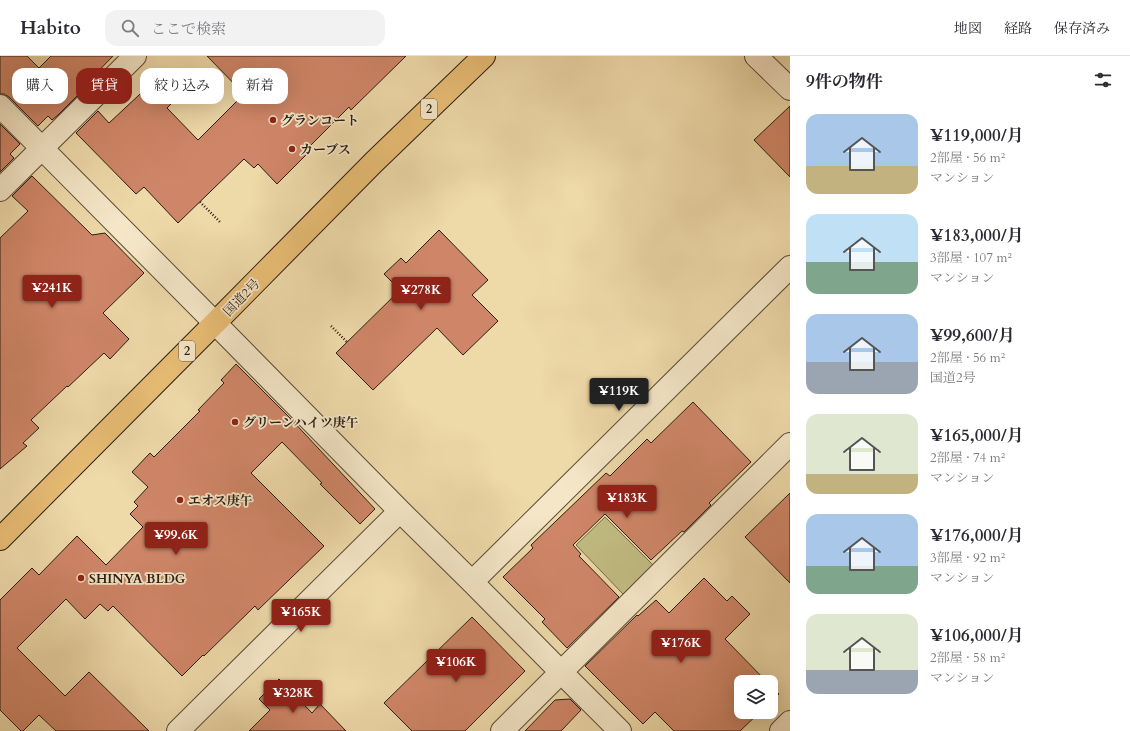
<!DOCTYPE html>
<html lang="ja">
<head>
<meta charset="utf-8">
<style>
	:root { --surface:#fff; --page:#f2f2f3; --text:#2b2b33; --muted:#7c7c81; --line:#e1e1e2; --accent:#8f2418 }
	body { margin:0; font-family:Cardo,"Noto Serif JP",serif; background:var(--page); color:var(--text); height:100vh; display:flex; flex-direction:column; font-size:15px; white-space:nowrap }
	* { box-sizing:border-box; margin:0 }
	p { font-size:13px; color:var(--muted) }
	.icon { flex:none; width:22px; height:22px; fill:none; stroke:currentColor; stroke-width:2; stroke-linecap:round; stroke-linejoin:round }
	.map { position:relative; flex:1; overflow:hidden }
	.details { display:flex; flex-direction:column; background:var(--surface); width:340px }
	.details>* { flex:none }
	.banner { position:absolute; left:12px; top:12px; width:380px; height:36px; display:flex; gap:8px }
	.controls { position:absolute; left:734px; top:619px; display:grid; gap:8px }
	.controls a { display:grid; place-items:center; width:44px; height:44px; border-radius:8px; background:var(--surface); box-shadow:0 4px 16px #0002; font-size:20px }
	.price { position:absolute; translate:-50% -34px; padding:0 9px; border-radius:4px; background:var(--accent); color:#fff; font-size:13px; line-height:26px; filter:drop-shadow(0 1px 2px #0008) }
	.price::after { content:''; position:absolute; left:50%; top:24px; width:12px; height:9px; margin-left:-6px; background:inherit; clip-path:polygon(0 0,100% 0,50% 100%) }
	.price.selected { background:#222; color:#fff }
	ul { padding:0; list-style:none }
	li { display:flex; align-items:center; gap:12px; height:100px; padding:0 16px }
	li span { display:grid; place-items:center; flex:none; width:112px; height:80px; border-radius:12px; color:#555 }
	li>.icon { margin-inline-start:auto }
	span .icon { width:48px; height:48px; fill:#fffc; stroke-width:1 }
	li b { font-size:17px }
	h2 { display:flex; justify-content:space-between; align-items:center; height:48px; padding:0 16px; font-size:17px }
	.chip { padding:0 14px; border-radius:12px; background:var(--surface); box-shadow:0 4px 16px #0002; font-size:14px; line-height:36px }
	.chip.selected { background:var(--accent); color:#fff }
	header { display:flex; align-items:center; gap:24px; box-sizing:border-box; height:56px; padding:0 20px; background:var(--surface); border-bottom:1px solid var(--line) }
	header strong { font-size:19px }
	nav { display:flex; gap:22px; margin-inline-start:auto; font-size:14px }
	.search { width:280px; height:36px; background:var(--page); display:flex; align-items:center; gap:10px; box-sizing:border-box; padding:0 14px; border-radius:12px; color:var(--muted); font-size:15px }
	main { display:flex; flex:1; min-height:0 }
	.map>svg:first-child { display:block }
</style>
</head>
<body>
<header>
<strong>Habito</strong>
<div class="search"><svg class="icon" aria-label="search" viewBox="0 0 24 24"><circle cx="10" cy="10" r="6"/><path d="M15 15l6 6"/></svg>ここで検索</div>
<nav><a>地図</a><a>経路</a><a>保存済み</a></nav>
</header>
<main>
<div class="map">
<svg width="790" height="675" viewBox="0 0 790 675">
	<rect width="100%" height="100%" fill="#eed9a9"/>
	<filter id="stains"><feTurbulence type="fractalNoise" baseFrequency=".005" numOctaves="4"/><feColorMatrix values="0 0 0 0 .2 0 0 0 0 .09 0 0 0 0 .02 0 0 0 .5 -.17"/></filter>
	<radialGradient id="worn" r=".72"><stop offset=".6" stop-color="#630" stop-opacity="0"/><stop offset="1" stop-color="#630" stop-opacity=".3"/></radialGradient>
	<!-- green -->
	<path fill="#c1bc82" stroke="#766c4a" d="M605,461L653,509L623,538L576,489Z"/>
	<!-- building -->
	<path fill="#cf8668" stroke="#2a1d13" d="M0,0H27L39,12L51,0H113L79,35L80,37L58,59L52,64L48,60L38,70L9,41L4,38H0Z
		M207,0H406L351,54L349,51L310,90L312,93L277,128L258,108L254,112L244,103L178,167L144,131L136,138L76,77L98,55L109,67L154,25L173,46L167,52L198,84L244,38Z
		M790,50V121L754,84Z
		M0,68L20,88L10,98L14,102L0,116Z
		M32,120L92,179L105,177L144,217L103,257L129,283L110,303L104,297L68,331L67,330L31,364L39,372L23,387L27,390L0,413V182L28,155L12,140Z
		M439,174L488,224L472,239L498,265L463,299L437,272L373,334L336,297L400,234L384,218L401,202L406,207Z
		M236,308L290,362L375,453L360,468L320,428L322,427L282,386L251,417L324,490L258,554L255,550L204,600L203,599L182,620L113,550L108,555L100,548L85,563L66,543L17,592L65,640L89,616L149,675H56L39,659L23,675H21L0,654V544L32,512L39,519L77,480L106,509L143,471L130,458L138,450L134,446L148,431L132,416L150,397L154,401L200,355L198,354L224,327L221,324Z
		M693,346L751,406L709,447L711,449L684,476L682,475L651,504L605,458L573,489L581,498L579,500L619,541L567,592L542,566L545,563L503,521L533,492L531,489L606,417L610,420L647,383L651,387Z
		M790,437V527L745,481Z
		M704,522L727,545L732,540L750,558L725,583L767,626H741V656H760L740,675H674L655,656L643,668L585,610L637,559L638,560L656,544L669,557Z
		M472,561L525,615L465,675H412L384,647Z
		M279,623L312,657L320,648L346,675H249L270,654L259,643Z
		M771,630L779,638L771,645Z
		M570,643L581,654L561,675H525L555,644Z"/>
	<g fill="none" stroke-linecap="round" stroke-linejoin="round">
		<defs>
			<path id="street" d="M756,0L790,33
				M0,50L215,267L400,455L472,526L561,616L620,675
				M0,134L135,0
				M472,526L790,211
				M178,675L400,455
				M502,675L790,388
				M781,675L790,666"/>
			<path id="highway" d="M0,483L215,267L374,106L484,0"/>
		</defs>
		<!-- street casing -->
		<use href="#street" stroke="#5b4c38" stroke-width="24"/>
		<!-- highway casing -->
		<use href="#highway" stroke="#2a1d13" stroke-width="24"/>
		<!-- path -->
		<path stroke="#2a1d13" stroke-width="2.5" stroke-dasharray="1 2" stroke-linecap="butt" d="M200,146L220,166
			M331,270L347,286"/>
		<!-- street -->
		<use href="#street" stroke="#f4e6c7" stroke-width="22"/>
		<!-- highway -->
		<use href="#highway" stroke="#e7bc74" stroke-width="22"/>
	</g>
	<!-- markers -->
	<g fill="#8f2418" stroke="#f4e6c7" stroke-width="1.5">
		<circle cx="273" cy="64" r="4"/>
		<circle cx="292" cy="93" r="4"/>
		<circle cx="235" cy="366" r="4"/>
		<circle cx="180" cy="444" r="4"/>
		<circle cx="81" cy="522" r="4"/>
	</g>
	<g text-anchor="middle" stroke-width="3.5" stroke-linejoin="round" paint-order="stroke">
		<!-- shield labels -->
		<g fill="#f4e6c7" stroke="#675949" stroke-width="1">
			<rect x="421" y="43" width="16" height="20" rx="3"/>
			<rect x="179" y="285" width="16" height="20" rx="3"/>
		</g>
		<g font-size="12" font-weight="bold" fill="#2a1d13">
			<text x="429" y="57">2</text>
			<text x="187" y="299">2</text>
		</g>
		<!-- poi labels -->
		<g font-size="13" font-weight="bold" fill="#2a1d13" stroke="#f4e6c7" text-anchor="start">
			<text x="281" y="69">グランコート</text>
			<text x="300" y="98">カーブス</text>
			<text x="243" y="371">グリーンハイツ庚午</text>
			<text x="188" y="449">エオス庚午</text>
			<text x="89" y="527">SHINYA BLDG</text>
		</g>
		<!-- street labels -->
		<g font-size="13" fill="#2a1d13" stroke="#f4e6c7">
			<text transform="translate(241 241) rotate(-46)" y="5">国道2号</text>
		</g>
	</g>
	<rect width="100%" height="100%" filter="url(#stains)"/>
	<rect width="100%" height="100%" fill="url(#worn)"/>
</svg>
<div class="controls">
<a><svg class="icon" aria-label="layers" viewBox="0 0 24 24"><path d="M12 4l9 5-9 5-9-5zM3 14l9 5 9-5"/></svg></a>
</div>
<b class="price" style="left:52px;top:253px">¥241K</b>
<b class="price" style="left:421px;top:255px">¥278K</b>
<b class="price selected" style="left:619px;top:356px">¥119K</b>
<b class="price" style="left:627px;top:463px">¥183K</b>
<b class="price" style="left:176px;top:500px">¥99.6K</b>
<b class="price" style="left:301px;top:577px">¥165K</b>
<b class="price" style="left:681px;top:608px">¥176K</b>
<b class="price" style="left:456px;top:627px">¥106K</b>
<b class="price" style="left:293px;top:658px">¥328K</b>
<div class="banner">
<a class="chip">購入</a>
<a class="chip selected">賃貸</a>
<a class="chip">絞り込み</a>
<a class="chip">新着</a>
</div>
</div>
<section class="details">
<h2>9件の物件<svg class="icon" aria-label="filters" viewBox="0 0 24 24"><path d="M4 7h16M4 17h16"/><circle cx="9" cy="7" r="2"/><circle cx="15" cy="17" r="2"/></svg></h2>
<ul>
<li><span style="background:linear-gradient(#a9c7e8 65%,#c2b280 0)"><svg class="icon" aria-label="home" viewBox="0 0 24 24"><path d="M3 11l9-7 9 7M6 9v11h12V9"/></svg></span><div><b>¥119,000/月</b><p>2部屋 · 56 m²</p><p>マンション</p></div></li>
<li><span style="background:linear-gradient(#bfe0f5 60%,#7fa58c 0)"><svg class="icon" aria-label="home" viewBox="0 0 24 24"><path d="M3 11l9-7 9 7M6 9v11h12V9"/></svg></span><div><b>¥183,000/月</b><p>3部屋 · 107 m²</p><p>マンション</p></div></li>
<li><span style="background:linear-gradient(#a9c7e8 60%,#9aa5b1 0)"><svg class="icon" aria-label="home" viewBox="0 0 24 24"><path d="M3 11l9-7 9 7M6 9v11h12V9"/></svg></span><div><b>¥99,600/月</b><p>2部屋 · 56 m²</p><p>国道2号</p></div></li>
<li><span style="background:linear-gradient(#dfe7d0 75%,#c2b280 0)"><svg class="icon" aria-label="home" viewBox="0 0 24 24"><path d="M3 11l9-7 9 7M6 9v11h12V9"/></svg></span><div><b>¥165,000/月</b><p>2部屋 · 74 m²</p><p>マンション</p></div></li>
<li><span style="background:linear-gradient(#a9c7e8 65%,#7fa58c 0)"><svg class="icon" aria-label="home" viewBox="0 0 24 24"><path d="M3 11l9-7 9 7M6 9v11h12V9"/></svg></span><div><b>¥176,000/月</b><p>3部屋 · 92 m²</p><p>マンション</p></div></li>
<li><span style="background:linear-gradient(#dfe7d0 70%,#9aa5b1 0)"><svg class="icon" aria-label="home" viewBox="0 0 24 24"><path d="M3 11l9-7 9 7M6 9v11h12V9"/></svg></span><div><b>¥106,000/月</b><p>2部屋 · 58 m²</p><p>マンション</p></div></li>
</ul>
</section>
</main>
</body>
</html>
